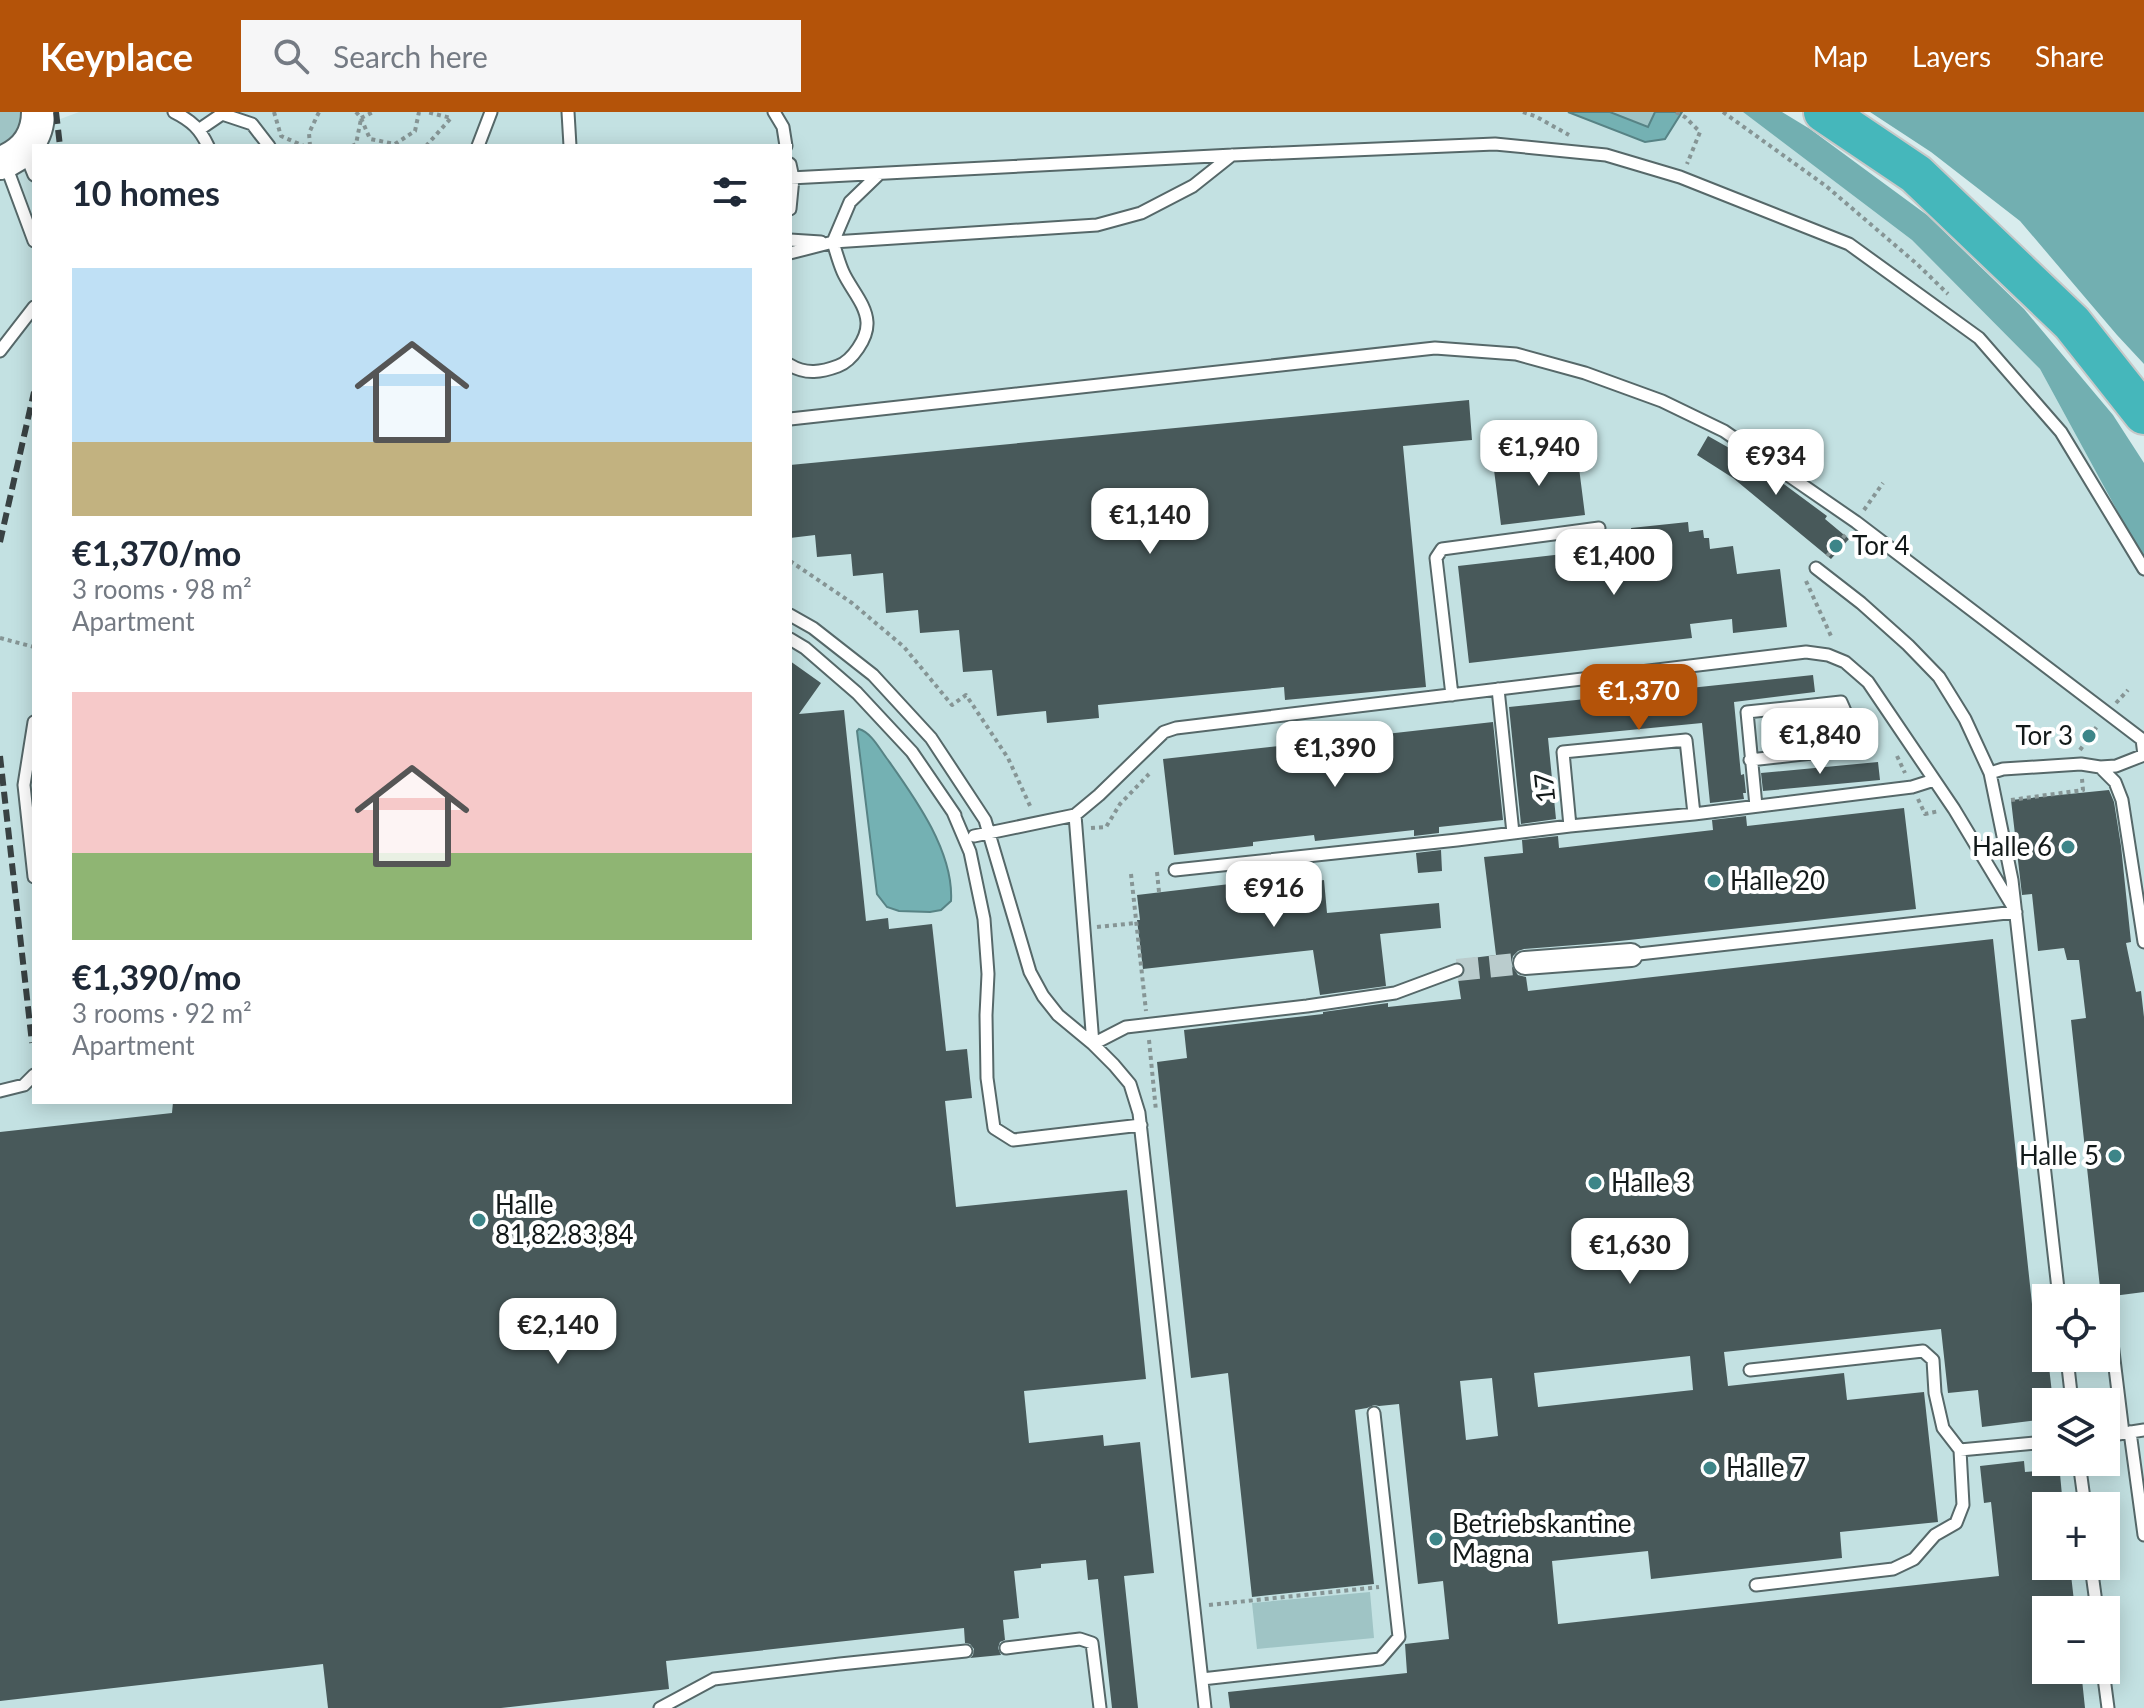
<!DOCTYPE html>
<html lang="en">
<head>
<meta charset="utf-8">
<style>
	:root { --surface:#fff; --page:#f6f6f7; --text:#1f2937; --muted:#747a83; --accent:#b45309 }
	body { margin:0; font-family:Lato,sans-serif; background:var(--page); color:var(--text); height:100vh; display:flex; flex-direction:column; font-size:30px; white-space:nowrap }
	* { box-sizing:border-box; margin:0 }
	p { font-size:26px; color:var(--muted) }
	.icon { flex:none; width:44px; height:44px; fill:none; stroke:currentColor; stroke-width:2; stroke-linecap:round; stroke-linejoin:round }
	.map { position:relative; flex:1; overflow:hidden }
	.panel { position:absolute; left:32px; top:32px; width:760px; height:960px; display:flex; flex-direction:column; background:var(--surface); border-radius:0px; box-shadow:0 4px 20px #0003 }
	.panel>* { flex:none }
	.tools { position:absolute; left:2032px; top:1172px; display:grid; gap:16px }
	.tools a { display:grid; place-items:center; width:88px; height:88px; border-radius:0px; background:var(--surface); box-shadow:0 4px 20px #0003; font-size:40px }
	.price { position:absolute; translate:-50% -68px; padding:0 18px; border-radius:16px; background:#fff; color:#222; font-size:26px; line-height:52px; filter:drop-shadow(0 2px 4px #0008) }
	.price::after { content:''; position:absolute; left:50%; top:48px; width:24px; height:18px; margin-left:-12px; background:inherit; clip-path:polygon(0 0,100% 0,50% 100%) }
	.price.on { background:var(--accent); color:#fff }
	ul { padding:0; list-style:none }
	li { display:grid; align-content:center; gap:16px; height:424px; padding:0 40px }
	li span { display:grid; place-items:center; height:248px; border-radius:0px; color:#555 }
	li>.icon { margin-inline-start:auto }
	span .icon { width:144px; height:144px; fill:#fffc; stroke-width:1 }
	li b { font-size:34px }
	h2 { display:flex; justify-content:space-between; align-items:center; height:96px; padding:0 40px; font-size:34px }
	header { display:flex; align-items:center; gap:48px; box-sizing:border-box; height:112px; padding:0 40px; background:var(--accent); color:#fff }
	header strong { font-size:38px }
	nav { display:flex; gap:44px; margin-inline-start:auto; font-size:28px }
	.search { width:560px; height:72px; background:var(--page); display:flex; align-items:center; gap:20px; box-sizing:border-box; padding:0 28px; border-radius:0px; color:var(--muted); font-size:30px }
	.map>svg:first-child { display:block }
</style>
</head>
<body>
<header>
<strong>Keyplace</strong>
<div class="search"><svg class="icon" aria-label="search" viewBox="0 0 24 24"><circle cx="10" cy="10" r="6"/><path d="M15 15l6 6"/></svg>Search here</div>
<nav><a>Map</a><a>Layers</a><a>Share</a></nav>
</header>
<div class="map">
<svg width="2144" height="1596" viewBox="0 0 2144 1596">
	<rect width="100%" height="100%" fill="#d8eced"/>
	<!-- built -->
	<path fill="#c3e1e2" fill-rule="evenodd" d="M79,0H1743L1912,128L2040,257L2144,448V1596H0V63L34,43V990H790V34H44L55,9ZM2046,1186H2106V1246H2046ZM2046,1290H2106V1350H2046ZM2046,1394H2106V1454H2046ZM2046,1498H2106V1558H2046Z"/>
	<!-- green -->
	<path fill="#9fc4c5" d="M0,0H22C21,16 12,25 0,34Z
		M1610,0H1655L1648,15Z
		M1370,1480L1374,1526L1257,1537L1252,1491Z"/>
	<!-- forest -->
	<path fill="#72afb1" d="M1743,0H1782L1810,17L1927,103L2024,197L2113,303L2144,351V448L2040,257L1912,128Z
		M1870,0H2144V252L2117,223L2020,109L1931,40Z"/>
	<!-- water -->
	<path fill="#74b1b3" stroke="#578385" stroke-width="2" d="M1568,0H1610L1648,15L1655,0H1682L1665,27L1645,30Z
		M859,617C872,621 880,638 888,648C915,686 954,740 951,789L941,798L930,800L899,799L887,795L877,782L857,619Z"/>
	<!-- building -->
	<path fill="#48595a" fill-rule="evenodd" d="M1469,288L1472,328L1403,334L1426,575L1285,588L1284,575L1098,593L1099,606L1047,611L1046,599L997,604L992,558L963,560L959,518L920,521L918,498L886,501L883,461L853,464L851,442L817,445L815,423L790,426V353Z
		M1708,324L1754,350L1827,404L1825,407L1849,427L1831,447L1733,366L1697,343Z
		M1577,340L1585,403L1501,413L1493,350Z
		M1688,410L1689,420L1703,418L1704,426H1709L1710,437L1733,434L1737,462L1780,457L1787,515L1733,521L1732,507L1690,512L1692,526L1469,551L1458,454L1633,434L1631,416Z
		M790,549L821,571L799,602L844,598L866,809L888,806L889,817L932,812L946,939L967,937L972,986L945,989L956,1095L1127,1078L1146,1267L1024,1279L1029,1331L1103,1323L1104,1334L1140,1330L1154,1461L1124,1464L1138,1596H1112L1098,1467L1088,1468L1086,1448L1041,1452V1456L1014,1459L1019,1506L1003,1508L1005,1528L1000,1530L998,1536L1001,1543L970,1546L973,1543L974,1537L970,1532L965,1531L964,1516L666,1549L669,1577L501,1596H328L323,1552L0,1589V1020L172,1001L173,990H790Z
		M1813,563L1815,580L1734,590L1741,663L1744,662L1746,681H1743L1744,687L1710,691L1702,611L1548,626L1556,707L1521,712L1509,595Z
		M1493,610L1503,708L1439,715V721L1414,724V718L1315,729L1314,723L1253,730V734L1174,743L1163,647Z
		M1878,650L1880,668L1763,679L1761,661Z
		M2109,678L2114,690L2121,734L2131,830L2126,831L2136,880L2141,879L2144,905V1180L2113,1184L2107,1182L2101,1185L2071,908L2086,906L2079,848H2067L2064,836L2038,839L2032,782L2022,783L2011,688Z
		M1904,696L1916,797L1601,831L1524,837L1518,839L1513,844L1511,853L1518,863L1526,865L1528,879L1993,827L2032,1192H2037L2038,1195H2043L2046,1246H2048L2053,1290H2046V1307L1982,1315L1978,1278L1948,1281L1941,1217L1724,1240L1728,1274L1844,1261L1847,1288L1924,1280L1938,1410L1840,1420L1842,1446L1651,1467L1648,1439L1552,1449L1558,1512L1999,1464L1991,1390L1984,1391L1980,1354L2024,1349L2025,1360L2056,1357V1363L2060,1362L2063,1394H2046V1454H2070L2075,1498H2046V1558H2081L2085,1596H1230L1228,1580L1407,1561L1405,1532L1449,1527L1443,1469L1418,1472L1399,1292L1379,1294L1374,1293L1367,1296L1355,1298L1374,1472L1252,1485L1228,1261L1191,1266L1157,950L1187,946L1184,918L1323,902V900L1388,891V895L1461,887L1458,867L1464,863L1465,856L1456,848L1496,843L1484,745L1523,741L1522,728L1558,724L1559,736L1713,718L1712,708L1746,704L1747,714ZM1690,1244L1693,1278L1538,1295L1534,1261ZM1492,1266L1498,1324L1466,1328L1460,1269Z
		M1441,738L1442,759L1418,761L1416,741Z
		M1297,764L1298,772L1324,768L1327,801L1439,791L1441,816L1380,822L1386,874L1320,883L1313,838L1143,857L1137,808H1140L1137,783Z"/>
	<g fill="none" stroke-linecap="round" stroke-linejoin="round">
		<!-- minor-tunnel -->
		<path stroke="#bacccd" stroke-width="22" stroke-dasharray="22 11" stroke-linecap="butt" d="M1457,858L1525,851"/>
		<defs>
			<path id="service" d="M174,0C192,9 200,17 208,34
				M568,0L570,34
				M774,0L783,15L786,34
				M200,17L222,2L252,12L269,34
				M478,34L491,0
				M25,41L34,63
				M5,51L34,129
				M790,52L793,66L790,97
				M790,66L1233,43L1495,32L1606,43L1680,65L1849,132L1979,226L2061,320L2144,457
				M790,128L821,130
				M790,141L833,130L1097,113L1141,101L1193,74L1232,43
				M0,239L34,195
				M790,253C806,263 822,260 838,254C852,249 868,226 867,210C866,192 850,176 843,160C839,151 836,140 833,130L850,90L878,63
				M790,307L1435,236L1516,242L1585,261L1662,289L1724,319L1856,410L2144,629
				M1816,456L1861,491L1908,533L1939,565L1965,607L1990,661L2012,768L2059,1186
				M790,503L813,516L873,563L931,626L985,708L1030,860L1043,884L1058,903L1093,932L1114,953L1130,972L1139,1001L1205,1596
				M790,527L805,536L857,581L912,640L955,703
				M1498,577L1513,721
				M1452,583L1436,446L1442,437L1599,416
				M34,610L24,673L34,765
				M1750,648L1857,636L1855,622L1841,590L1747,600L1756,694
				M2100,655L2115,670L2122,688L2144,830
				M1990,661L2003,657L2081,652L2100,655L2116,654L2144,643L2142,627
				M953,700L970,740L984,807L988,862L986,903L987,966L994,1016L1013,1028L1141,1013
				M1075,703L1093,932L1126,915L1307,894L1395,881L1457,858
				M1570,714L1563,640L1686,628L1694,702
				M974,724L1075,703L1099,683L1164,620L1176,616L1806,540L1828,543L1845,550L1868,570L1954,697L2016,800L1639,842
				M1175,758L1457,728L1570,714L1694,702L1912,675L1934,668
				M0,979L24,973L34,963
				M2107,1190L2123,1321
				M2067,1246L2072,1290
				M1750,1258L1923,1239L1933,1248L1935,1281L1943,1316L1960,1338L2046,1330
				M2130,1320L2144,1423
				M2106,1324L2144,1318
				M2079,1350L2085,1394
				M2091,1454L2097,1498
				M1756,1473L1893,1457L1914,1447L1935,1423L1956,1411L1963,1393L1960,1338
				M1006,1536L1080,1527L1092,1531L1100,1596
				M2103,1558L2108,1596
				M1202,1567L1380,1547L1399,1525L1374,1301
				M660,1596L714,1567L840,1552L966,1539"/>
			<path id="minor" d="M1525,851L1631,843"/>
			<path id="secondary" d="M0,51C24,43 38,25 38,0"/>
			<path id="motorway" d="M1824,0L1916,62L2072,211L2144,302"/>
		</defs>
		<!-- service casing -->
		<use href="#service" stroke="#566869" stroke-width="15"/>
		<!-- minor casing -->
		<use href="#minor" stroke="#566869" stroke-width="26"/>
		<!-- secondary casing -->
		<use href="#secondary" stroke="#566869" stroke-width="36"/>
		<!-- motorway casing -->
		<use href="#motorway" stroke="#c6c8c8" stroke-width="44"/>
		<!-- path -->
		<path stroke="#869595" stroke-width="4" stroke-dasharray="4 4" stroke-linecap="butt" d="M274,0L281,24L304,34
			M356,0L361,6L370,27L395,32L415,19L419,0
			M1523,0L1535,4L1569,23
			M1676,0L1685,5L1700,20L1687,52
			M1723,0L1826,74L1917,152L1948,182
			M361,6L373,0
			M310,34L309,21L319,0
			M352,34L356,32L361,7
			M426,34L451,6L427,0
			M1864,398L1883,371
			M1827,444L1847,421
			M790,449L852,491L904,535L952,593L966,583L1008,646L1031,696
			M1806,469L1831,524L1830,527
			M0,526L34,535
			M2116,591L2128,578
			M2080,638L2098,613
			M1897,644L1905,661
			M1918,687L1925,702L1939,699
			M2011,688L2083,678L2082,667
			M1091,716L1106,715L1120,692L1149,662
			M1157,760L1159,780
			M1131,762L1146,899
			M1097,815L1136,811
			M1149,928L1156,999
			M1209,1493L1379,1475"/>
		<!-- service -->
		<use href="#service" stroke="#fff" stroke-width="11"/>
		<!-- minor -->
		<use href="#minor" stroke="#fff" stroke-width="22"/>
		<!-- secondary -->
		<use href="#secondary" stroke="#fff" stroke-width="32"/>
		<!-- motorway -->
		<use href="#motorway" stroke="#45b7bb" stroke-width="40"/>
		<!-- rail -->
		<path stroke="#394243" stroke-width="6" stroke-dasharray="12 6" stroke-linecap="butt" d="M56,0L60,34
			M0,430L34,280
			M0,644L32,931"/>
	</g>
	<!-- markers -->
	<g fill="#3d8588" stroke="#fff" stroke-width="3">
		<circle cx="1836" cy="434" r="8"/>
		<circle cx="2089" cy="624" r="8"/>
		<circle cx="2068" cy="735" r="8"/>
		<circle cx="1714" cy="769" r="8"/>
		<circle cx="2115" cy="1044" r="8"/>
		<circle cx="1595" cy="1071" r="8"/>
		<circle cx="479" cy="1108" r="8"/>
		<circle cx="1710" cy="1356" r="8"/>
		<circle cx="1436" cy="1427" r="8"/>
	</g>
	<g text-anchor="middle" stroke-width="8" stroke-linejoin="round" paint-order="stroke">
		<!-- poi labels -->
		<g font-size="26" fill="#121919" stroke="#fff" text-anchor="start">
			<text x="1852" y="443">Tor 4</text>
			<text x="2073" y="633" text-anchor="end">Tor 3</text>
			<text x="2052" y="744" text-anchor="end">Halle 6</text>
			<text x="1730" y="778">Halle 20</text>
			<text x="2099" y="1053" text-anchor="end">Halle 5</text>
			<text x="1611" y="1080">Halle 3</text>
			<text x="495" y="1102">Halle<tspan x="495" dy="30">81,82.83,84</tspan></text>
			<text x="1726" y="1365">Halle 7</text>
			<text x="1452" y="1421">Betriebskantine<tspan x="1452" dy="30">Magna</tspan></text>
		</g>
		<!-- street labels -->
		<g font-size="26" fill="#121919" stroke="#fff">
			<text transform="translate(1545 676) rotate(-96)" y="9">17</text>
		</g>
	</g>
</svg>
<div class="tools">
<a><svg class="icon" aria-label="locate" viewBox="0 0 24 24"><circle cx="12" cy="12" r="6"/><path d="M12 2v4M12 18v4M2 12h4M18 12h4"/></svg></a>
<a><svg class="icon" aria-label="layers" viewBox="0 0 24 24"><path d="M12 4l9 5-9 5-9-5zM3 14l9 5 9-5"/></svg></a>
<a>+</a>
<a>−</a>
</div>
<b class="price" style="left:1539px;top:376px">€1,940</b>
<b class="price" style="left:1776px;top:385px">€934</b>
<b class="price" style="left:1150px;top:444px">€1,140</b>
<b class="price" style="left:1614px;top:485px">€1,400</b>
<b class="price on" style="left:1639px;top:620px">€1,370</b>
<b class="price" style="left:1820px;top:664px">€1,840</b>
<b class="price" style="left:1335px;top:677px">€1,390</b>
<b class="price" style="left:1274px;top:817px">€916</b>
<b class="price" style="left:1630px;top:1174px">€1,630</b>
<b class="price" style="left:558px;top:1254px">€2,140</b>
<section class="panel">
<h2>10 homes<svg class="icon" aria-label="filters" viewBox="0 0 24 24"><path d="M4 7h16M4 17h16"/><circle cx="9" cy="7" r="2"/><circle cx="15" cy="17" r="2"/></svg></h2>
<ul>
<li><span style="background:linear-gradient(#bfe0f5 70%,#c2b280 0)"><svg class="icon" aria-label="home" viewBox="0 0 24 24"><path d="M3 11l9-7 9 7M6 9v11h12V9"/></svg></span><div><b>€1,370/mo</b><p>3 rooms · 98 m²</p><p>Apartment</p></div></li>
<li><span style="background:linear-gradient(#f6c9c9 65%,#8fb573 0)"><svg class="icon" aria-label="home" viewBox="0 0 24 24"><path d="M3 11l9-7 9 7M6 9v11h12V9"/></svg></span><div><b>€1,390/mo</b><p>3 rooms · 92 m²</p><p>Apartment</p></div></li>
</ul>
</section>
</div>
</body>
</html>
